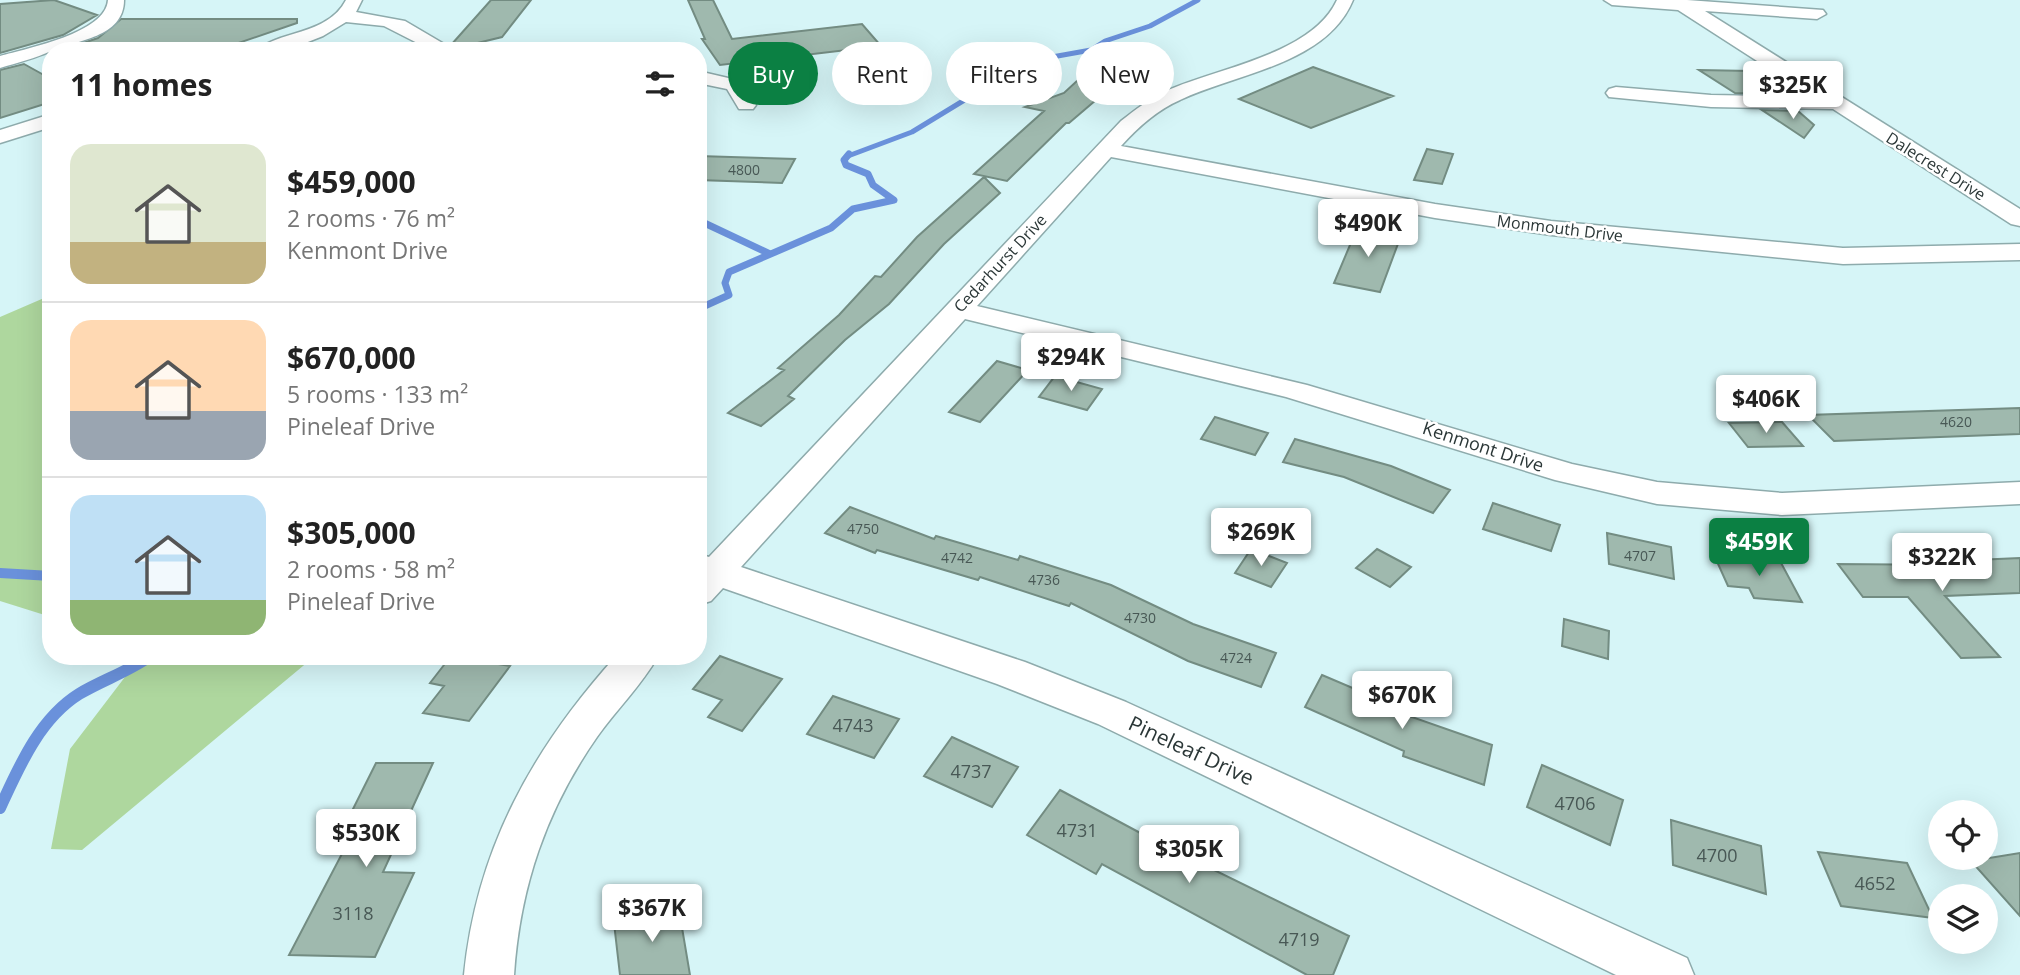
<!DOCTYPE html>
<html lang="en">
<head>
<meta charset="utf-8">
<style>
	:root { --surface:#fff; --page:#f6f6f6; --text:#222; --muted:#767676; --line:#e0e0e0; --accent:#0b8043 }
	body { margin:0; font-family:"Open Sans",sans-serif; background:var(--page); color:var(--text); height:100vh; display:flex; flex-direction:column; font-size:26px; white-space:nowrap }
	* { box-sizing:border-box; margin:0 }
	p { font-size:23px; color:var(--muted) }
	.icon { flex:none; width:38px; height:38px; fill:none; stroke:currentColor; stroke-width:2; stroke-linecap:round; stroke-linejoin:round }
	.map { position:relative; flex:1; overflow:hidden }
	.drawer { position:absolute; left:42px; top:42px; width:665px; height:623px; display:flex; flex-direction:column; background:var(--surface); border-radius:28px; box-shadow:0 7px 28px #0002 }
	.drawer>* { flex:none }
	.guide { position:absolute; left:728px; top:42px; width:665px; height:63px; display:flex; gap:14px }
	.tools { position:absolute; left:1928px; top:800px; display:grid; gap:14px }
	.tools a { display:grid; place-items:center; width:70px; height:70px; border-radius:50%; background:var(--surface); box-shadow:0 7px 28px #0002; font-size:35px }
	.price { position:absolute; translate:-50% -60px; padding:0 16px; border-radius:7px; background:#fff; color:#222; font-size:23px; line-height:46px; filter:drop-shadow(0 2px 4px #0008) }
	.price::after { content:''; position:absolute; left:50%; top:42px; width:21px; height:16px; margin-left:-10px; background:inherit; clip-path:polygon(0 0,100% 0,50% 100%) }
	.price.active { background:var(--accent); color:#fff }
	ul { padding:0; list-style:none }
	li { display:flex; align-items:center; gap:21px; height:175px; padding:0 28px }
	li+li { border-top:2px solid var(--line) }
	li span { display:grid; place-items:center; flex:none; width:196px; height:140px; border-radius:21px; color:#555 }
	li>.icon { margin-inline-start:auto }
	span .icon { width:84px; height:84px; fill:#fffc; stroke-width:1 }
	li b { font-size:30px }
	h2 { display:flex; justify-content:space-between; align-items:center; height:84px; padding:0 28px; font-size:30px }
	.pill { padding:0 24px; border-radius:32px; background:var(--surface); box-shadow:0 7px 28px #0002; font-size:24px; line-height:63px }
	.pill.active { background:var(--accent); color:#fff }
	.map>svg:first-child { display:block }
</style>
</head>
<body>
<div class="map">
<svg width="2020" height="975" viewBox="0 0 2020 975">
	<rect width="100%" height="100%" fill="#d6f5f7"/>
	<!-- green -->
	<path fill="#aed79e" d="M51,295V617L0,601V317Z
		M141,656H315L82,850L51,849L70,749Z"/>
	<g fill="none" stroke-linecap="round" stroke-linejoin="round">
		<!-- stream-far3 -->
		<path stroke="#6a91db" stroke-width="5" d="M848,156L912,132L999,79L1030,71L1052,57L1091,50L1105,41L1150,26L1198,0"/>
		<!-- stream-far2 -->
		<path stroke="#6a91db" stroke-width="7" d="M698,220L770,254
			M698,309L729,295L725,283L729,272L831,228L853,209L894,200L873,185L868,174L846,165L844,160L849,154"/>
		<!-- stream-far1 -->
		<path stroke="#6a91db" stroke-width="10" d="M0,573L51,576"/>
		<!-- stream -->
		<path stroke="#6a91db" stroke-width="12" d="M0,808C19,767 39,719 79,694C102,680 128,672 150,656"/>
	</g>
	<!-- building -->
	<path fill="#9fb9ae" stroke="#738c82" stroke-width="2" d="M54,0L97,15L63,35L0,53V4Z
		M491,0H531L502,37L457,48L451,45Z
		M688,0H713L732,39L862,24L881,46L720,65L702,39H705Z
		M121,19H297V23L215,51H59L98,38Z
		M24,64L51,79V102L0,118V70Z
		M1313,67L1393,96L1311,128L1239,99Z
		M1090,69L1100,79L1129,69L1130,71L1069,123H1066L1007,181L974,174L1044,111L1025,107L1064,93Z
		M1699,70L1750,71L1777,94L1735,93Z
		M1762,110L1798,111L1814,125L1804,138Z
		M1427,149L1453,154L1442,184L1414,180Z
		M698,156L795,159L782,183L698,180Z
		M984,177L1000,193L944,244L889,304L845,340L788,396L794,399L761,426L728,413L784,370L778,368L839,315L875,276L881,277L917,237Z
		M1358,226L1402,233L1380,292L1334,283Z
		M997,361L1028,370L980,422L949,412Z
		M1055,376L1102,389L1087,410L1039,397Z
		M2020,408V434L1834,441L1808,415Z
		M1215,417L1268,433L1255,455L1201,439Z
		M1782,422L1803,446L1748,447L1729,423Z
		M1295,439L1391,466L1450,490L1433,513L1344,477L1283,462Z
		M1493,503L1560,525L1551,551L1483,529Z
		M850,507L934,539L936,536L1018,560L1020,556L1111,585L1193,624L1276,653L1261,687L1188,661L1071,603L1069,606L980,577L978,580L877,550L875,553L825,533Z
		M1607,533L1671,547L1674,579L1609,564Z
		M1251,549L1287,563L1271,587L1235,573Z
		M1377,549L1411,567L1390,587L1356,568Z
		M1714,555L1780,561L1802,602L1754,598L1749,588L1728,586Z
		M2020,558V593L1945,596L2000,657L1961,658L1908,597H1863L1838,564L1957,565L1954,561Z
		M1564,619L1609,631L1608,659L1562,646Z
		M451,656L510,666L469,721L423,713L444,686L430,683Z
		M720,656L782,679L742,731L708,717L722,700L693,689Z
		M1322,675L1388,703L1386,708L1492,745L1484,785L1403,756L1404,751L1305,707Z
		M833,696L899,719L874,758L807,734Z
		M952,737L1018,767L992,807L924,776Z
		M376,763H433L383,872L414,873L375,957L289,955L356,827H344Z
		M1542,765L1623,800L1610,845L1527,807Z
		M1060,790L1159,843L1349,936L1333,975H1307L1102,864L1096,874L1027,835Z
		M1671,820L1761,846L1766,894L1673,865Z
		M1818,852L1907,863L1933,918L1841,906Z
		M2020,853V916L1971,861Z
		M678,904L690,975H620L614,923Z"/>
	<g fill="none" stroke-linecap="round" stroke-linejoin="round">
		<defs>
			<path id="street" d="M108,0H124C124,38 76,40 51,51C36,58 17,63 0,68V56C28,48 106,33 108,0Z
				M346,0H362L356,12L405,21L456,51H433L384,26L346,22L323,36L285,51H257C275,31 328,36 346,0Z
				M1337,0H1353C1327,64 1237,73 1180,100C1157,110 1138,127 1121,146L1435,204L1551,221L1843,248L2020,244V260L1843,264L1551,235L1435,218L1111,157L977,306L1307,385L1572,464L1657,482L1782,493L2020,482V504L1782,515L1657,504L1555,480L1286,397L965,319L741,567L1025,662L1126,702L1687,958L1694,975H1616L1098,724L997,684L723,588L711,601L698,605V554L709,557L1121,121C1135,110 1149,99 1166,91C1216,68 1312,55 1337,0Z
				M1604,0H1687L1823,10L1826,14L1817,19L1705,11L2020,209V226L2011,224L1833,109L1711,107L1609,97L1606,93L1609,89L1616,87L1711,95L1813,97L1678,10L1612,5Z
				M698,71L741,81L756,105L753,109H739L727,89L698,83Z
				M51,114V127L0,143V130Z
				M616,656H658C642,685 616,710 597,737C546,810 520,887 514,975H464C477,848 532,750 616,656Z"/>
		</defs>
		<!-- street casing -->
		<use href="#street" stroke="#8eabac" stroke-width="3"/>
		<!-- street -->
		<use href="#street" fill="#fff" fill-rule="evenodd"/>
	</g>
	<g text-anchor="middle" stroke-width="5" stroke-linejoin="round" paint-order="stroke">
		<!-- number labels -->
		<g font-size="14" fill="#485855">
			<text x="744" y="175">4800</text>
			<text x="1956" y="427">4620</text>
			<text x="863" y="534">4750</text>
			<text x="1640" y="561">4707</text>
			<text x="957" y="563">4742</text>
			<text x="1044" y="585">4736</text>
			<text x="1140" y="623">4730</text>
			<text x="1236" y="663">4724</text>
		</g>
		<!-- far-street labels -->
		<g font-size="16" fill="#2b3737" stroke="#fff">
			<text transform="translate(1936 166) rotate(32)" y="6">Dalecrest Drive</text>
			<text transform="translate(1560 228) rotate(7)" y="6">Monmouth Drive</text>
			<text transform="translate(1000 263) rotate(-47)" y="6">Cedarhurst Drive</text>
		</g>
		<!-- street labels -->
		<g font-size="18" fill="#2b3737" stroke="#fff">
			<text transform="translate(1483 447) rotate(18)" y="6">Kenmont Drive</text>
		</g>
		<!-- near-number labels -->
		<g font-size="18" fill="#485855">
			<text x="853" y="732">4743</text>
			<text x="971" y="778">4737</text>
			<text x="1575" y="810">4706</text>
			<text x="1077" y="837">4731</text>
			<text x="1717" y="862">4700</text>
			<text x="1875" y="890">4652</text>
			<text x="353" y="920">3118</text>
			<text x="1299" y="946">4719</text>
		</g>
		<!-- near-street labels -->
		<g font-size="21" fill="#2b3737" stroke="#fff">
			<text transform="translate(1191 751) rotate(25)" y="7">Pineleaf Drive</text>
		</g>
	</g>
</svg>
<div class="tools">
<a><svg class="icon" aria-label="locate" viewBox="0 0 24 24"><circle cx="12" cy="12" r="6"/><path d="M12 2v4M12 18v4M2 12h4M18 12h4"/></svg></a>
<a><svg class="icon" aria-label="layers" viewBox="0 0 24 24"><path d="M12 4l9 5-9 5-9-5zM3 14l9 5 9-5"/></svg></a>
</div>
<b class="price" style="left:1793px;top:121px">$325K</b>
<b class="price" style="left:1368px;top:259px">$490K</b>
<b class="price" style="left:1071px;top:393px">$294K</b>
<b class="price" style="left:1766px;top:435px">$406K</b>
<b class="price" style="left:1261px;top:568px">$269K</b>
<b class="price active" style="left:1759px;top:578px">$459K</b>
<b class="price" style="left:1942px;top:593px">$322K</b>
<b class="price" style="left:1402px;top:731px">$670K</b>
<b class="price" style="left:366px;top:869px">$530K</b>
<b class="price" style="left:1189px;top:885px">$305K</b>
<b class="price" style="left:652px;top:944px">$367K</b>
<div class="guide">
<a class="pill active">Buy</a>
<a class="pill">Rent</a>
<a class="pill">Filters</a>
<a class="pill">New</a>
</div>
<section class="drawer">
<h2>11 homes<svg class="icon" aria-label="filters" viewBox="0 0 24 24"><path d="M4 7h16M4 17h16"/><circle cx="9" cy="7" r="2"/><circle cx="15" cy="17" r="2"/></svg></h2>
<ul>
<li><span style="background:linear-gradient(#dfe7d0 70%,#c2b280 0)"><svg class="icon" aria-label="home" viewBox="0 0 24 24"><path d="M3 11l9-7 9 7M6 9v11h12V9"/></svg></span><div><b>$459,000</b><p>2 rooms · 76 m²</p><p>Kenmont Drive</p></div></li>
<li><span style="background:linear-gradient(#ffd9b3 65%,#9aa5b1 0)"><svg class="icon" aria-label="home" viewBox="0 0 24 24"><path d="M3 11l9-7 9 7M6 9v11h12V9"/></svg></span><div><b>$670,000</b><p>5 rooms · 133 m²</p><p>Pineleaf Drive</p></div></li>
<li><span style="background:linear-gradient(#bfe0f5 75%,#8fb573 0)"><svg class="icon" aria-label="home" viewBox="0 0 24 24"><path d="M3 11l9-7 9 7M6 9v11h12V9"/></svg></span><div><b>$305,000</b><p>2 rooms · 58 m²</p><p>Pineleaf Drive</p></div></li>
</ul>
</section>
</div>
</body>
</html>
